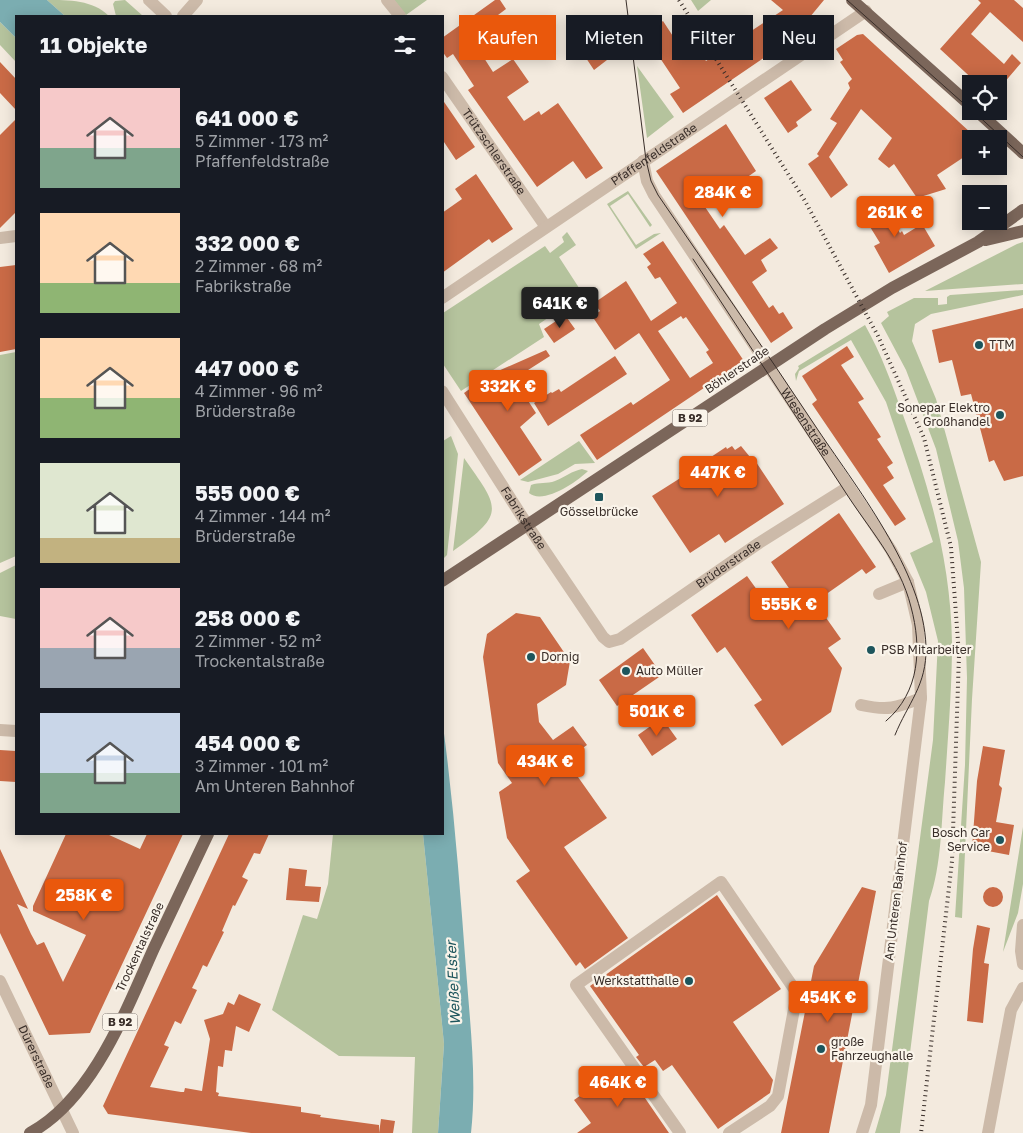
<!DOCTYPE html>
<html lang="de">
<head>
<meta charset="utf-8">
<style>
	:root { --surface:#171b24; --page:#242831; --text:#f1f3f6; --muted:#9ea1a6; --accent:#ea580c }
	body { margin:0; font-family:"Golos Text",sans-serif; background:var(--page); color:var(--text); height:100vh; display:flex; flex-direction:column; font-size:19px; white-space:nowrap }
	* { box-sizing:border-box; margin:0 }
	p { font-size:16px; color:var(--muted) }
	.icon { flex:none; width:28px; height:28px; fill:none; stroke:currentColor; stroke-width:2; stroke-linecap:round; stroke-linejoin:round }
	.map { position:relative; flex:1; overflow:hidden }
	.drawer { position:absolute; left:15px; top:15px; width:429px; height:820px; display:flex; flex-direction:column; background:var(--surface); border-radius:0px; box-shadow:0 2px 12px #0003 }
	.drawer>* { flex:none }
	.banner { position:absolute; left:459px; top:15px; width:475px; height:45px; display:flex; gap:10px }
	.tools { position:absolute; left:962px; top:75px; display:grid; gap:10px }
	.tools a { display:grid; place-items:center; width:45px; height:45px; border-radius:0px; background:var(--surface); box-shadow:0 2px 12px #0003; font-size:25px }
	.price { position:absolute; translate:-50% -42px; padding:0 11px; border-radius:5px; background:var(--accent); color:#fff; font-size:16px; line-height:32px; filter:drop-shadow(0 1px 2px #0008) }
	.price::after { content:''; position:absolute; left:50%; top:30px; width:15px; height:11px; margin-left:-8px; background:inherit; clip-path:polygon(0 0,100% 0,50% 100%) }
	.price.current { background:#222; color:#fff }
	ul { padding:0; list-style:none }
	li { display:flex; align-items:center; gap:15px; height:125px; padding:0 25px }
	li span { display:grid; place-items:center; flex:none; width:140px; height:100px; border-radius:0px; color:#555 }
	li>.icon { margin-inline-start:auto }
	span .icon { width:60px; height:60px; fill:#fffc; stroke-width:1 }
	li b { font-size:21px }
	h2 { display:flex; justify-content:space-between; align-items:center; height:60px; padding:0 25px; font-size:21px }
	.chip { padding:0 18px; border-radius:0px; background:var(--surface); box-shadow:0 2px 12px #0003; font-size:18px; line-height:45px }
	.chip.current { background:var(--accent); color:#fff }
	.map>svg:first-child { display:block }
</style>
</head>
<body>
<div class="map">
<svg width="1023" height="1133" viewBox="0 0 1023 1133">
	<rect width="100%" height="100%" fill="#f3eade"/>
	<!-- green -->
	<path fill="#b5c39d" d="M47,0C69,0 93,0 109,16H65Z
		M125,0L143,16H116L113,4L115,1Z
		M394,0H427L406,15Z
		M691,0H711L698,11Z
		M0,22L16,38V62L0,45Z
		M637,66L674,117L647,138Z
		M628,191L652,225L650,227L628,194L610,206L636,245L654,234L661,233L636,249L607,204Z
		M567,232L576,245L559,257L583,294L539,324L544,337L461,391L443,364V313L545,246L550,253L564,242L562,237Z
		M1023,242V284L925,291L1017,244Z
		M1023,290V295L931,314L915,324L912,341L936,399L981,562L972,699L962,918L955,917L965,765L967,678L964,588L958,541L936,449L906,370L881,323L889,316L887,312L914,298H938V305L947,304V297L950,295Z
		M865,325C881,353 892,384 903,415C930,488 951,564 952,643C952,689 948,736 945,782C941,822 942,864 929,901L900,1133H875L886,1095L933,740L938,641L926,592L910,553L933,542L886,402L851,340L799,371L796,381L795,374L799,368L798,366Z
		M16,352V556L0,563V355Z
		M451,436L458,454L448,546L447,555L443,559V441Z
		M579,441L595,463L575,464L558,474L528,482L520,480Z
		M464,458C499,508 507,513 453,551Z
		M582,469L588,471C577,482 543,505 529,493L531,485C539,482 547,484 555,481C565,477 572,471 582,469Z
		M16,565V619L0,616V573Z
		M1023,827V884L1018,913L1003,952Z
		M333,834H423L444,1044L438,1133H412L415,1057L339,1056L272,1010L303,915L317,919L328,884Z"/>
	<!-- water -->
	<path fill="#7badb1" d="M0,0H47L65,16H16V38L0,22Z
		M443,726C454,807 460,888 466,969C470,1024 477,1079 471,1133H438L444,1044L423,834H442Z"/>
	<!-- building -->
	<path fill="#c96a46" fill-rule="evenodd" d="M495,0H500L506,9L470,36L493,72L513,59L529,82L507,97L524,121L539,111L541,115L558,103L603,168L586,179L573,161L537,187L468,90L474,86L453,54L447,58L442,51V38Z
		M771,0H824L800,29L799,34L683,113L670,94L680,88L644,34L663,21L682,50L694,43L706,61L783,10Z
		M978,0H1014L1023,8V42L990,12L971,34L1004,64L1012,54L1021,63L1003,84H978L940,49L981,3Z
		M863,34L971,133V164L964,157L937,175L946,189L917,198L894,164L889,168L878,159L892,138L861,109L829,157L848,185L831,198L808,164L819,156L817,154L837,123L830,119L850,88L848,83L852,79L840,62L843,60L836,49L857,35Z
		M598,46L607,60L594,70L584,55Z
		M0,62L16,79V110L0,93Z
		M791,80L812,110L796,122L798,126L788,133L764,98Z
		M442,99L475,147L456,160L442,139Z
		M16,119V212L0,228V135Z
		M726,124L756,171L705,207L720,229L724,225L745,255L770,238L778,248L761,260L767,271L752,282L769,308L773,305L779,314L783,312L793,328L771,343L656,171Z
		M476,174L513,229L492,243L489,239L442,273V213L462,199L455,189Z
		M878,198L900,233L902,231L904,235L922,224L935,246L889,273L874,246L880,243L859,209Z
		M663,241L744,361L597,460L580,435L631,402L633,405L670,380L639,333L615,350L592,316L600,311L594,303L626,281L651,321L677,303L660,277L655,279L647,267L651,264L643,254ZM681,316L683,319L686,317L709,350L706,352L713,363L690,378L658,331Z
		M16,265V349L0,352V267Z
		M1023,308V476L1004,481L994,460L989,462L971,394L961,396L952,360L939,363L932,330Z
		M565,315L575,329L554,343L544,329Z
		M847,346L854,357L841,365L864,399L858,402L881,437L877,439L893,463L887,467L894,478L883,485L906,519L895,526L812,404L817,400L802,376Z
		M546,350L550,356L514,379L536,413L520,427L542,460L519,476L464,393L489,375Z
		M615,356L627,374L548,426L534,403L551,392L552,393L559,389L561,392Z
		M732,446L735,450L741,446L750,457L752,456L784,504L725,543L719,534L690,553L652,496L682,477L679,473L694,464L696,467L726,447L727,449Z
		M839,513L876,567L866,574L862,569L815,602L841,639L828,648L842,668L831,712L782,746L754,705L762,700L725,647L717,653L691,615L747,576L773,612L795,597L771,562Z
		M516,613L540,617L570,661L566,685L537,704L539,722L553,740L573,726L587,745L566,760L607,818L564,847L628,938L585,969L580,962L576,966L516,881L530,871L507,838L499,792L512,783L498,763L483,657L487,634Z
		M643,648L662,675L617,706L599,680Z
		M662,718L677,739L652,756L638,735Z
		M983,746L1005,750L999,785L1002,788L996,822L1014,825L1009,855L972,848L977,781Z
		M0,750L16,751V782L0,781Z
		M66,834H107L140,849L147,834H183L90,1033L49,1035L0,933V849L28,909L17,904L31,934L37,945L44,942L63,982L86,935L33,911V906Z
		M229,834H269L260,854L254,853L242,877L248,880L235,906L233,905L222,931L224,932L207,967L203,965L198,976L192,988L197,990L181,1024L175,1021L164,1045L169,1047L150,1087L181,1092H184L185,1088L202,1091L210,1039L204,1020L223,1014L228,1002L234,1005L239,994L261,1004L249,1032L236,1026L232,1051L225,1050L223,1067L218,1066L216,1092L219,1093L218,1096L301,1107V1112L321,1115L320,1117L379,1125V1133H251L108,1114L103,1106Z
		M289,868L307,870L305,886L321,887L319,902L286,900Z
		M862,887L876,891L829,1133H781L814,966Z
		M983 897a10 10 0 1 1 20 0a10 10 0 1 1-20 0Z
		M717,895L781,989L733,1022L773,1080L770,1093L718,1129L672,1065L663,1071L655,1060L644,1067L636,1057L639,1055L590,986Z
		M977,925L990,928L984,963L989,964L983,1023L967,1021L973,949Z
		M623,1066L669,1133H577L591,1123L574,1100Z
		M381,1119L395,1121L393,1133H379Z"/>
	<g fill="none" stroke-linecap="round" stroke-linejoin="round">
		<!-- minor -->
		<g stroke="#ccbaa9" stroke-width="12">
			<path d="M149,0L166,16"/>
			<path d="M387,0L400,16"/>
			<path d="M183,16L197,0"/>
			<path id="s1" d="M442,77L546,227"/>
			<path id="s2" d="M643,161L647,181L654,195L891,550L908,582L918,625L921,698L871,1105L862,1133"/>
			<path d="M0,238L16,236"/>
			<path id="s3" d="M442,298L866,11"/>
			<path id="s4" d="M442,391L528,526L603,637L609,642L620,639L759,543L848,487"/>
			<path d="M879,594L908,582"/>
			<path d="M861,705C888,711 896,708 921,698"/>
			<path d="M0,730L16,731"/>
			<path d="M1023,925L1021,951L1023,964"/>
			<path id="s5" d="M0,981L73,1133"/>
			<path d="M680,1133L576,985L721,882L797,993L778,1096L770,1106L729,1133"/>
			<path d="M988,1133L1011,1010L1023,988"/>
		</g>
		<!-- major -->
		<path stroke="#7b665a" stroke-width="12" d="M852,0L971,106
			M977,111L1023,153
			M986,240L1023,231
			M442,581L825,329L892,288L978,242L1023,210
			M30,1133C93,1099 126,1010 154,948C172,910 190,872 208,834"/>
		<!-- tram -->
		<path stroke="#392e29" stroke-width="1" d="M626,0L646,160L651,181L658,195C710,271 763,347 814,424C855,486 924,571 926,647C927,685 908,703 895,735
			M847,0L971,110
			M973,111L1023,157
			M693,259C743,336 794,413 844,490C868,528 900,562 911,607C922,648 920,692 886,721"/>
		<!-- rail -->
		<path stroke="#392e29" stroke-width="4" stroke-dasharray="1 4" stroke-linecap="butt" d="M679,0L805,201L878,336L924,438L951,547L959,655L952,861L921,1133"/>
	</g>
	<!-- markers -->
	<g fill="#1d555c" stroke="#faf4ea" stroke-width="2">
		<circle cx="979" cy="345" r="5"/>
		<circle cx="1000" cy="415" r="5"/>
		<rect x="594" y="492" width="10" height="10" rx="2.5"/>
		<circle cx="871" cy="650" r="5"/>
		<circle cx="531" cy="657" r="5"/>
		<circle cx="626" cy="671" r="5"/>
		<circle cx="1000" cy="840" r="5"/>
		<circle cx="689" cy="981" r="5"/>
		<circle cx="821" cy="1049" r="5"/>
	</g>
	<g text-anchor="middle" stroke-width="4.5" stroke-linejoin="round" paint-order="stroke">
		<!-- shield labels -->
		<g fill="#faf4ea" stroke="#736963" stroke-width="1">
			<rect x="672.5" y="409.5" width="35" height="17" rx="4"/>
			<rect x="102.5" y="1013.5" width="35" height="17" rx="4"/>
		</g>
		<g font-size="11" font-weight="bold" fill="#392e29">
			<text x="690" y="422">B 92</text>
			<text x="120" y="1026">B 92</text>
		</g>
		<!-- street labels -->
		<g font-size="12" fill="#392e29" stroke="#faf4ea">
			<text dy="4" stroke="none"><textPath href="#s1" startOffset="91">Trützschlerstraße</textPath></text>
			<text dy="4" stroke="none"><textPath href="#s3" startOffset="256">Pfaffenfeldstraße</textPath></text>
			<text transform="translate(737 370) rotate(-34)" y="4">Böhlerstraße</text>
			<text dy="4" stroke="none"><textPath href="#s2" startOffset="309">Wiesenstraße</textPath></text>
			<text dy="4" stroke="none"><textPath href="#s4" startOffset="151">Fabrikstraße</textPath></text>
			<text dy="4" stroke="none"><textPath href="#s4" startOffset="445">Brüderstraße</textPath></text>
			<text transform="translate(896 901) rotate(-83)" y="4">Am Unteren Bahnhof</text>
			<text transform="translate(140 947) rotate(-65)" y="4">Trockentalstraße</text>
			<text dy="4" stroke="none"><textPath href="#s5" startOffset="84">Dürerstraße</textPath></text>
		</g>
		<!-- poi labels -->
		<g font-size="12" fill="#392e29" stroke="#faf4ea" text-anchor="start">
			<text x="989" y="349">TTM</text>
			<text x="990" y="412" text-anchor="end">Sonepar Elektro<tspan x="990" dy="14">Großhandel</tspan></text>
			<text x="599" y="516" text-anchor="middle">Gösselbrücke</text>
			<text x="881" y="654">PSB Mitarbeiter</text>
			<text x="541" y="661">Dornig</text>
			<text x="636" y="675">Auto Müller</text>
			<text x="990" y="837" text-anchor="end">Bosch Car<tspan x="990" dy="14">Service</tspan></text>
			<text x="679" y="985" text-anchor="end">Werkstatthalle</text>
			<text x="831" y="1046">große<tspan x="831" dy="14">Fahrzeughalle</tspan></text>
		</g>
		<!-- water labels -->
		<g font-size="14" font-style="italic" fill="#1d555c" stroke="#faf4ea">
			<text transform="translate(453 983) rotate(-93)" y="5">Weiße Elster</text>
		</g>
	</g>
</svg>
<div class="tools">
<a><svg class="icon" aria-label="locate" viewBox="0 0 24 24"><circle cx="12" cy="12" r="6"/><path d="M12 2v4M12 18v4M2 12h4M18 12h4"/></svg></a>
<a>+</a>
<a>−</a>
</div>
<b class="price" style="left:723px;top:218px">284K €</b>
<b class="price" style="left:895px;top:238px">261K €</b>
<b class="price current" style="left:560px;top:329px">641K €</b>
<b class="price" style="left:508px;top:412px">332K €</b>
<b class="price" style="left:718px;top:498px">447K €</b>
<b class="price" style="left:789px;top:630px">555K €</b>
<b class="price" style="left:657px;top:737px">501K €</b>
<b class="price" style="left:545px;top:787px">434K €</b>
<b class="price" style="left:84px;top:921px">258K €</b>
<b class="price" style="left:828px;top:1023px">454K €</b>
<b class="price" style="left:618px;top:1108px">464K €</b>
<div class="banner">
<a class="chip current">Kaufen</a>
<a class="chip">Mieten</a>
<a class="chip">Filter</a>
<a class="chip">Neu</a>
</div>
<section class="drawer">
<h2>11 Objekte<svg class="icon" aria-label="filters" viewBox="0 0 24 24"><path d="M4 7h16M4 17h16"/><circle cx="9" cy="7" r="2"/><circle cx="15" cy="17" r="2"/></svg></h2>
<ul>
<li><span style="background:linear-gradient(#f6c9c9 60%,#7fa58c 0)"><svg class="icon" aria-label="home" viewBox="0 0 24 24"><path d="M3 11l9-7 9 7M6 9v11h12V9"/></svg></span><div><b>641 000 €</b><p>5 Zimmer · 173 m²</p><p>Pfaffenfeldstraße</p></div></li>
<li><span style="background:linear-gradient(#ffd9b3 70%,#8fb573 0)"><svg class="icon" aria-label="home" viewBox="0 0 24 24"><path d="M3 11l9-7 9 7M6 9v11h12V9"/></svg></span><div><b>332 000 €</b><p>2 Zimmer · 68 m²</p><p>Fabrikstraße</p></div></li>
<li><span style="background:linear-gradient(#ffd9b3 60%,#8fb573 0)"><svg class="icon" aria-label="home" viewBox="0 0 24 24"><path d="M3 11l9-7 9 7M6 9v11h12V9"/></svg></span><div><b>447 000 €</b><p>4 Zimmer · 96 m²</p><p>Brüderstraße</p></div></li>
<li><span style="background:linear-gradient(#dfe7d0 75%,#c2b280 0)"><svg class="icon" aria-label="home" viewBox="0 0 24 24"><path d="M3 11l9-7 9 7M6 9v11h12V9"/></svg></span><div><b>555 000 €</b><p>4 Zimmer · 144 m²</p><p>Brüderstraße</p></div></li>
<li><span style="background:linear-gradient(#f6c9c9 60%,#9aa5b1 0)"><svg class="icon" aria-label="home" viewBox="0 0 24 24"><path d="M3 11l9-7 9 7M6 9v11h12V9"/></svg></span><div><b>258 000 €</b><p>2 Zimmer · 52 m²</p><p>Trockentalstraße</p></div></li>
<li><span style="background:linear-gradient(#c9d6e8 60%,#7fa58c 0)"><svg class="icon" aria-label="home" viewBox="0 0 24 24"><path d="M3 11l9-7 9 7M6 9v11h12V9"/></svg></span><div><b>454 000 €</b><p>3 Zimmer · 101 m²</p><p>Am Unteren Bahnhof</p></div></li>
</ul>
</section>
</div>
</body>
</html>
